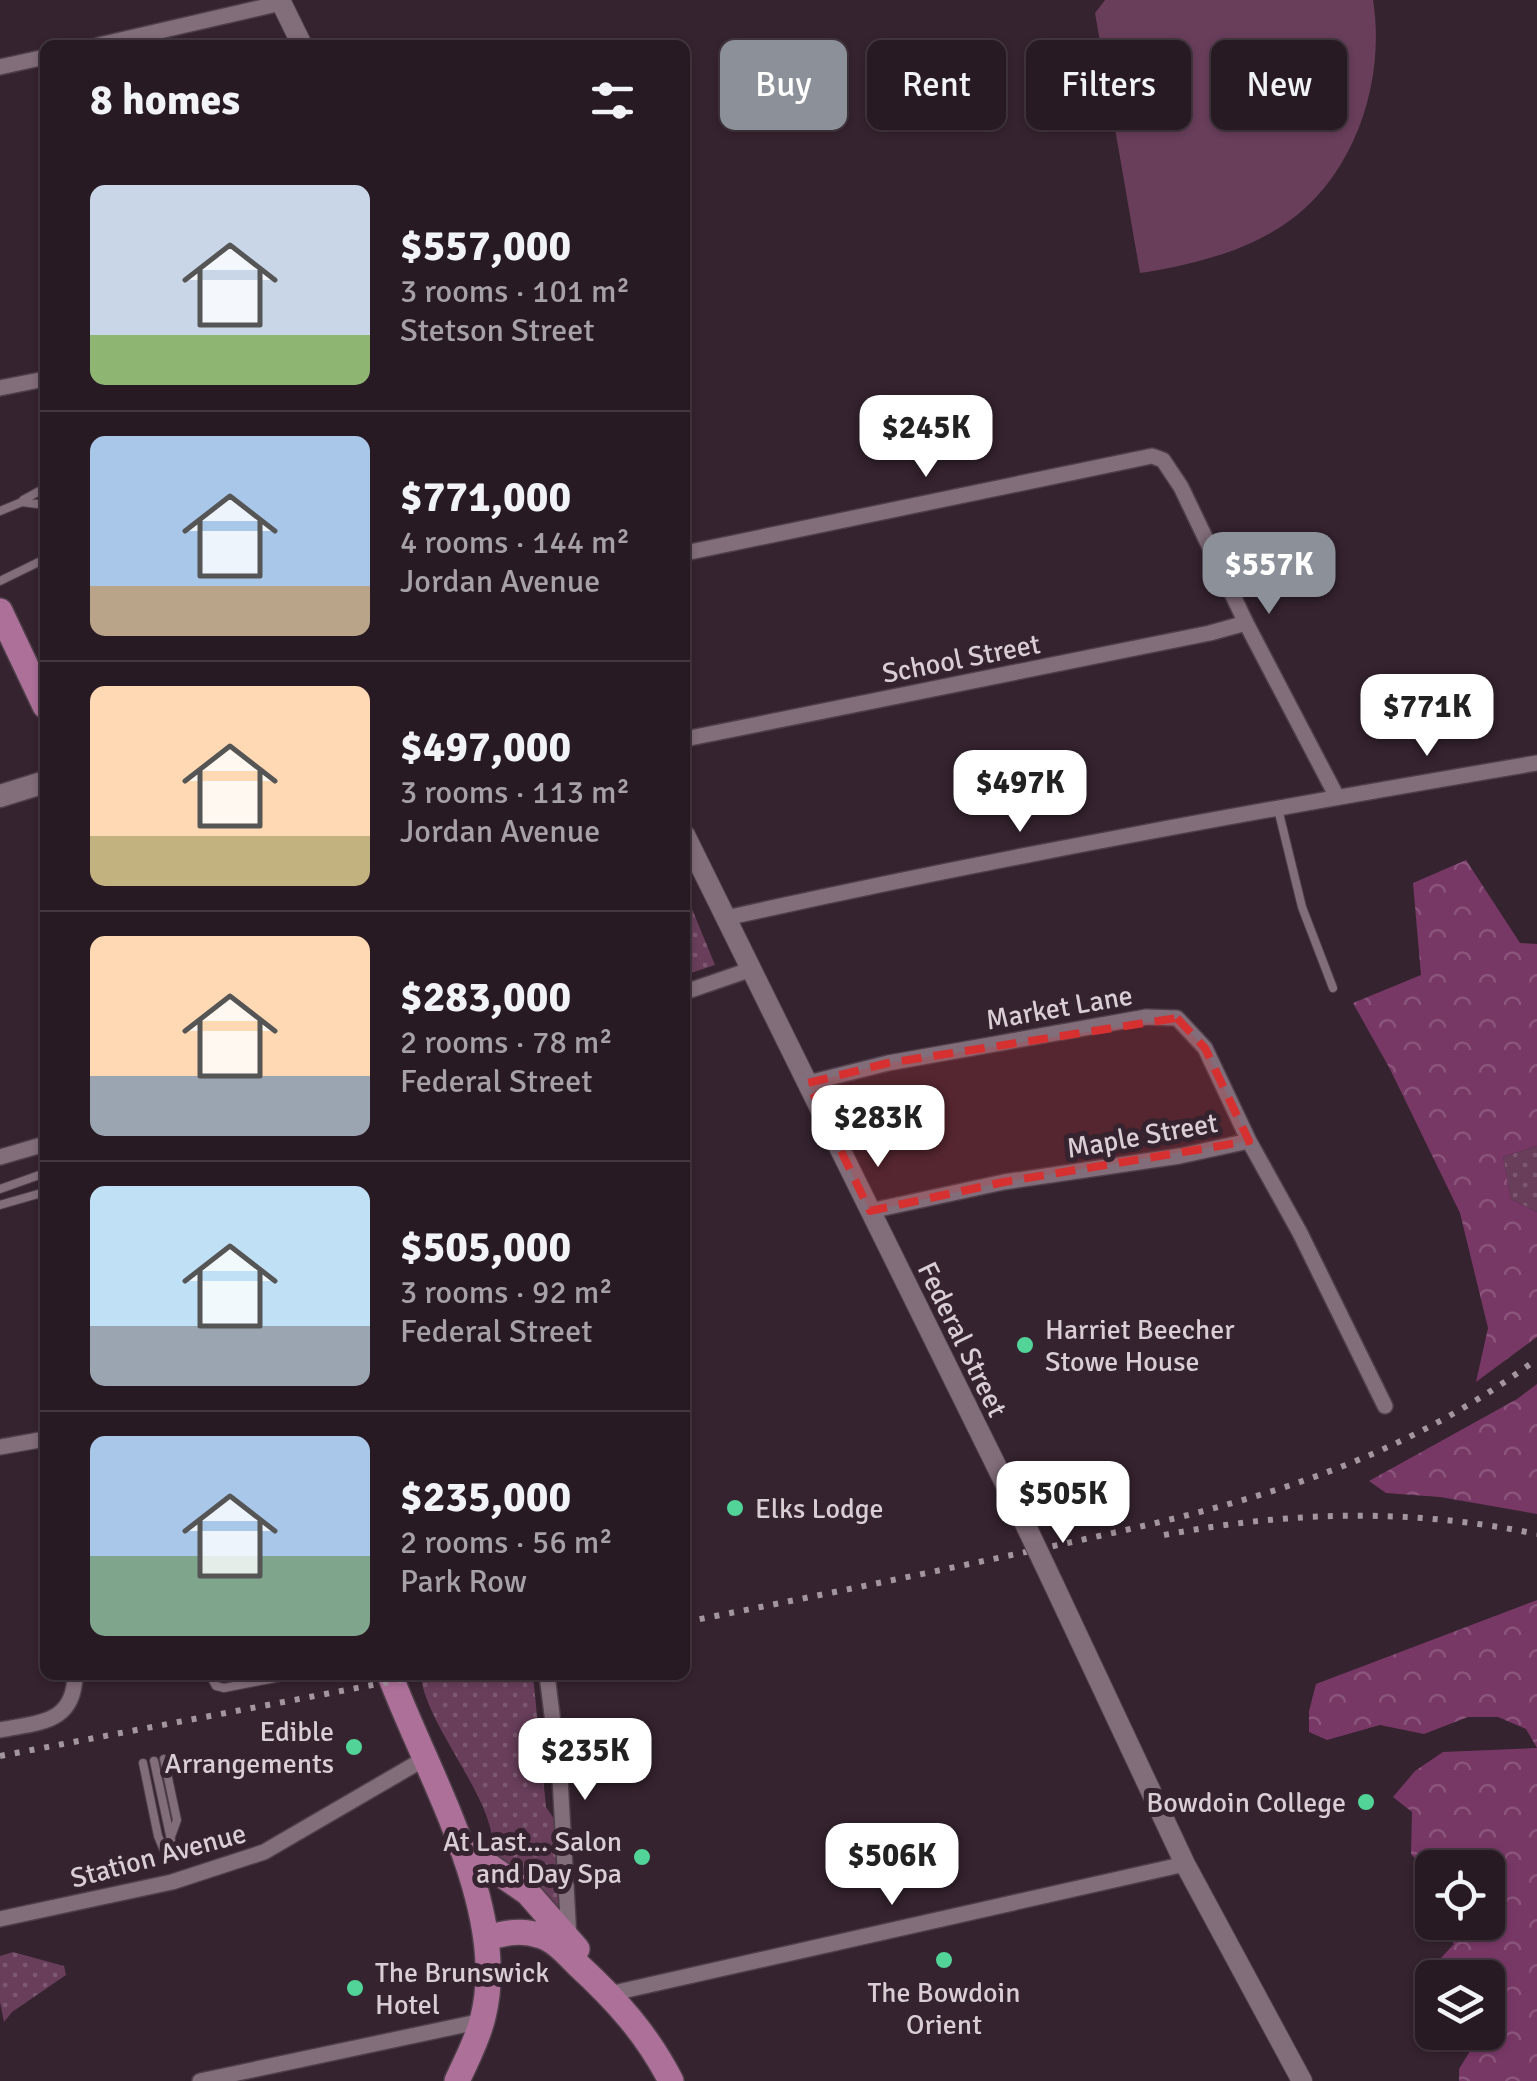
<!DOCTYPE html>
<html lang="en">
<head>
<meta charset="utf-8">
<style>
	:root { --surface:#281a23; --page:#342730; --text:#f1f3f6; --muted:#a5a1a6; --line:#443841; --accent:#8c9099 }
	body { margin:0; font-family:Signika,sans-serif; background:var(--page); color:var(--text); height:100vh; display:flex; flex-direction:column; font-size:38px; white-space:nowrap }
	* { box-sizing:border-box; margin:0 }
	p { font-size:32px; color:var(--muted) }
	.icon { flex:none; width:55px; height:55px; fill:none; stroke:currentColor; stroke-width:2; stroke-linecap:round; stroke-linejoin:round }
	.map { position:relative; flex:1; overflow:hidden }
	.panel { position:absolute; left:40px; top:40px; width:650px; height:1640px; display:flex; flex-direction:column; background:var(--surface); border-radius:15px; box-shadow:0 2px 8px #0004,0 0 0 2px var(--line) }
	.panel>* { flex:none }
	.top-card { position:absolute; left:720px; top:40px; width:665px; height:90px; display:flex; gap:20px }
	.buttons { position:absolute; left:1415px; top:1850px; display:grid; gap:20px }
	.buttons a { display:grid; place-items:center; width:90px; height:90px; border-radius:15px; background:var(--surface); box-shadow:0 2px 8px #0004,0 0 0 2px var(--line); font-size:50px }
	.price { position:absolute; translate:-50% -85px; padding:0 22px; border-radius:20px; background:#fff; color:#222; font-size:32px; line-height:65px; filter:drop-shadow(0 2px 5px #0008) }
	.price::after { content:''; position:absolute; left:50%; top:60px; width:30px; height:22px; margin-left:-15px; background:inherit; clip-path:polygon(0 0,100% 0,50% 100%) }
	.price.current { background:var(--accent); color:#fff }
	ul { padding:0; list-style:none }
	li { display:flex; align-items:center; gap:30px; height:250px; padding:0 50px }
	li+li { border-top:2px solid var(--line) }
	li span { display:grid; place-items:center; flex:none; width:280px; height:200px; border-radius:15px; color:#555 }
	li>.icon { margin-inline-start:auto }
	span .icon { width:120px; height:120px; fill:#fffc; stroke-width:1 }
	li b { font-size:42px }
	h2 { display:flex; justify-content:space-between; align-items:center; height:120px; padding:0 50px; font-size:42px }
	.tag { padding:0 35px; border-radius:15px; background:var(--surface); box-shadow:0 2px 8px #0004,0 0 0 2px var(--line); font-size:35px; line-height:90px }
	.tag.current { background:var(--accent); color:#fff }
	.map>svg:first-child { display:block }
</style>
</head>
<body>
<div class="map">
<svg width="1537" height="2081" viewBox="0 0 1537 2081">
	<defs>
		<pattern id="grass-dots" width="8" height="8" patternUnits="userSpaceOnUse" patternTransform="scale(2.5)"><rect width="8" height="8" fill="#683e5a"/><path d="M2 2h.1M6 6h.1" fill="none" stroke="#7d5971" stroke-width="1.8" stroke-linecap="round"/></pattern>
		<pattern id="forest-crowns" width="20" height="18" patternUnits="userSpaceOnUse" patternTransform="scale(2.5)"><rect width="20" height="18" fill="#783866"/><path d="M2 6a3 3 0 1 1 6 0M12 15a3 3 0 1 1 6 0" fill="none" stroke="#8b547b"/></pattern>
	</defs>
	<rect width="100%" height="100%" fill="#35232f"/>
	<!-- grass -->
	<path fill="url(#grass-dots)" d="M688,899L715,965L685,975V901Z
		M1537,1146V1212L1511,1199L1503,1157Z
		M421,1675H533L546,1807L559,1826L558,1910L492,1854C501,1805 424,1725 421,1675Z
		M13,1952L64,1966L66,1975L12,2012L4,2022L0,2002V1956Z"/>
	<!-- forest -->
	<path fill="url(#forest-crowns)" d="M1466,860L1520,943L1537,944V1146L1503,1157L1511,1199L1537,1212V1337L1476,1382L1488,1328L1460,1213L1390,1069L1353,1003L1421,975L1413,883Z
		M1537,1384V1514L1440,1497L1386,1493L1369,1481L1517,1399Z
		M1537,1600V2081H1459V2069L1470,2051L1488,2045L1490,2023L1497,2007L1488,1992V1978H1432V2002L1426,1995L1424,1976L1454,1944L1446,1930L1447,1923L1488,1922V1868H1432V1877L1411,1854L1412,1812L1393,1797L1415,1771L1443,1752L1537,1748L1526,1729L1498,1717H1468L1424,1734L1380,1725L1327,1740L1309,1732V1711L1316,1684Z"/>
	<!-- garden -->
	<path fill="#683e5a" d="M1105,0H1373C1386,81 1355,176 1285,224C1244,252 1188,266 1140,273L1095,13Z"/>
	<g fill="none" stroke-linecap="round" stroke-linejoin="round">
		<defs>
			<path id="service" d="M23,500L45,488
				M0,511L22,502L45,505
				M0,581L45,559
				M1278,809L1302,907L1333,988
				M0,1189L45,1173
				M0,1205L45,1192
				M210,1675L216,1686L224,1688L291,1675
				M164,1759L177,1820L165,1853
				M154,1761L171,1840
				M143,1763L158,1836L165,1853"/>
			<path id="minor" d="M99,45L281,3
				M0,67L45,57
				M0,388L45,379
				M685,553L1152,456L1163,460L1181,487L1246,623L1337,797
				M685,739L1210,633L1246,623
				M726,918C994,858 1266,809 1537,763
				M685,992L752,969
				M808,1083L888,1063L1146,1017L1177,1018L1205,1048L1249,1141
				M0,1157L45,1144
				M870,1211L1004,1182L1180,1156L1249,1141L1300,1233L1385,1406
				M0,1447L45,1439
				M547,1675L560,1778L569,1938
				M0,1730C39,1722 74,1724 75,1675
				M0,1919L172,1882L264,1852L424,1759
				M609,1994L1185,1864
				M200,2081L482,2021"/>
			<path id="tertiary" d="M280,0L302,45
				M685,835L1027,1528
				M1054,1585L1185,1864L1302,2081"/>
			<path id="secondary" d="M0,796L45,782"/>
			<path id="primary" d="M0,611L45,706
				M390,1675C427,1774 510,1911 483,2017C478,2039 466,2061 457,2081
				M460,1846L528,1893L577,1949
				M487,1938C505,1933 522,1929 541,1936C556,1941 567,1954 578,1965C616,2000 647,2034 671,2081"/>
		</defs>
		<!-- service casing -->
		<use href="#service" stroke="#4d3e48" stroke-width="10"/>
		<!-- minor casing -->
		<use href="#minor" stroke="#4d3e48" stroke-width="18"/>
		<!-- tertiary casing -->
		<use href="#tertiary" stroke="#4d3e48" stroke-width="22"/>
		<!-- secondary casing -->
		<use href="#secondary" stroke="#4d3e48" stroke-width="25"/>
		<!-- primary casing -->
		<use href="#primary" stroke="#4d3e48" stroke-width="28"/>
		<!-- service -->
		<use href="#service" stroke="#826d7a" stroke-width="8"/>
		<!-- minor -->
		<use href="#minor" stroke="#826d7a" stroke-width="15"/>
		<!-- tertiary -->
		<use href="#tertiary" stroke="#826d7a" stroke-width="20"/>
		<!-- secondary -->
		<use href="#secondary" stroke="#826d7a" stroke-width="22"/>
		<!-- primary -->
		<use href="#primary" stroke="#ad7099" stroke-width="25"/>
		<!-- rail -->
		<path stroke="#a4969e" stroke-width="6" stroke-dasharray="5 10" stroke-linecap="butt" d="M1164,1535C1292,1511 1409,1508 1537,1534
			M685,1622C797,1600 909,1577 1021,1553C1211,1512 1377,1478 1537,1359
			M0,1756L425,1675"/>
		<defs>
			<path id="tertiary-bridge" d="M1027,1528L1054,1585"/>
		</defs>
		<!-- tertiary-bridge casing -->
		<use href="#tertiary-bridge" stroke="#4d3e48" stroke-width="22" stroke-linecap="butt"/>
		<!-- tertiary-bridge -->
		<use href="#tertiary-bridge" stroke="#826d7a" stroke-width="20"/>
	</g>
	<!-- marked area -->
	<path fill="#d63031" fill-opacity="0.2" stroke="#d63031" stroke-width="8" stroke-dasharray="20 12" stroke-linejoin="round" d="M1177,1018L1205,1048L1249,1141L1004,1182L870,1211L808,1083L888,1063Z"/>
	<!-- markers -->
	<g fill="#52d397" stroke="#35232f" stroke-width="4">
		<circle cx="1025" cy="1345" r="10"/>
		<circle cx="735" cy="1508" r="10"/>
		<circle cx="354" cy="1747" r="10"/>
		<circle cx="1366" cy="1802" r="10"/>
		<circle cx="642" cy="1857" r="10"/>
		<circle cx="944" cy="1960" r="10"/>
		<circle cx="355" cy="1988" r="10"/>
	</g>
	<g text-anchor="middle" stroke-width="10" stroke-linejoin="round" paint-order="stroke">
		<!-- street labels -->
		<g font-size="28" fill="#daced5" stroke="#35232f">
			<text transform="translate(961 658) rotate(-11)" y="10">School Street</text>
			<text transform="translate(1059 1007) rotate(-10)" y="10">Market Lane</text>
			<text transform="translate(1142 1135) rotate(-10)" y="10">Maple Street</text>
			<text transform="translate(963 1339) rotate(64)" y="10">Federal Street</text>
			<text transform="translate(158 1855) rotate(-15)" y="10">Station Avenue</text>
		</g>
		<!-- poi labels -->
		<g font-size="28" fill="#daced5" stroke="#35232f" text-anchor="start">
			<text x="1045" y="1339">Harriet Beecher<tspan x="1045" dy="32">Stowe House</tspan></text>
			<text x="755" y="1518">Elks Lodge</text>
			<text x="334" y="1741" text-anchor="end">Edible<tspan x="334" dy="32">Arrangements</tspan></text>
			<text x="1346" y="1812" text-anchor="end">Bowdoin College</text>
			<text x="622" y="1851" text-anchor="end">At Last... Salon<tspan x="622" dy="32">and Day Spa</tspan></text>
			<text x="375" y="1982">The Brunswick<tspan x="375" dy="32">Hotel</tspan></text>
			<text x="944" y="2002" text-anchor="middle">The Bowdoin<tspan x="944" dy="32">Orient</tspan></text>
		</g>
	</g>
</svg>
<div class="buttons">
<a><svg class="icon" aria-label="locate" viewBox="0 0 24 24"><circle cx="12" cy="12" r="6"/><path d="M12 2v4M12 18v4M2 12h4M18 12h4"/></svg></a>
<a><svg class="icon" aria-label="layers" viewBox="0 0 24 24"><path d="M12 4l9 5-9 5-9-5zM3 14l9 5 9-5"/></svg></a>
</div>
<b class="price" style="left:926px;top:480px">$245K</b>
<b class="price current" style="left:1269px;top:617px">$557K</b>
<b class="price" style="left:1427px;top:759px">$771K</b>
<b class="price" style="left:1020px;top:835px">$497K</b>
<b class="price" style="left:878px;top:1170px">$283K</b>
<b class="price" style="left:1063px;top:1546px">$505K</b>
<b class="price" style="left:585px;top:1803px">$235K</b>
<b class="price" style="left:892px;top:1908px">$506K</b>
<div class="top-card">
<a class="tag current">Buy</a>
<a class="tag">Rent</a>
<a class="tag">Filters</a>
<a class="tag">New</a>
</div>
<section class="panel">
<h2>8 homes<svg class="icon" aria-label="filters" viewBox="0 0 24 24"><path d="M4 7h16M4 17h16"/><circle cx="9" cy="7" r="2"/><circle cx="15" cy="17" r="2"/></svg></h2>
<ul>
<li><span style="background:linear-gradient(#c9d6e8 75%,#8fb573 0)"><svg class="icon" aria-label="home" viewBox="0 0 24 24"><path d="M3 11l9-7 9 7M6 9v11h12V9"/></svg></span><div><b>$557,000</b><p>3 rooms · 101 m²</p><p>Stetson Street</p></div></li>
<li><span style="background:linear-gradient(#a9c7e8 75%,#b9a48a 0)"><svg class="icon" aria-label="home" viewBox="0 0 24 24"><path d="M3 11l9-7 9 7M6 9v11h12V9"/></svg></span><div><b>$771,000</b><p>4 rooms · 144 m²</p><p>Jordan Avenue</p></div></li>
<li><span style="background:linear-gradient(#ffd9b3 75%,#c2b280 0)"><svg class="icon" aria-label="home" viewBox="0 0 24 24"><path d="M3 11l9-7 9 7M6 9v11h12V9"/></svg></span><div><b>$497,000</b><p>3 rooms · 113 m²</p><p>Jordan Avenue</p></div></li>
<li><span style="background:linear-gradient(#ffd9b3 70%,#9aa5b1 0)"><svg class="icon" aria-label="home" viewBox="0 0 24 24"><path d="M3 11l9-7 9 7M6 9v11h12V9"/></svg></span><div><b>$283,000</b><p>2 rooms · 78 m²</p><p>Federal Street</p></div></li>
<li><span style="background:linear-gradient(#bfe0f5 70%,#9aa5b1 0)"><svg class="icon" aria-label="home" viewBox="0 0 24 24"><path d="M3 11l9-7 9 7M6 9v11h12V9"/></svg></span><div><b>$505,000</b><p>3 rooms · 92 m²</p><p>Federal Street</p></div></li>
<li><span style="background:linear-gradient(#a9c7e8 60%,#7fa58c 0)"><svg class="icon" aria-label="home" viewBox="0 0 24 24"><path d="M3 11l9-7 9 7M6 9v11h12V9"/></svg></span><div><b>$235,000</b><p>2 rooms · 56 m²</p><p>Park Row</p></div></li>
</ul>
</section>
</div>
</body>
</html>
